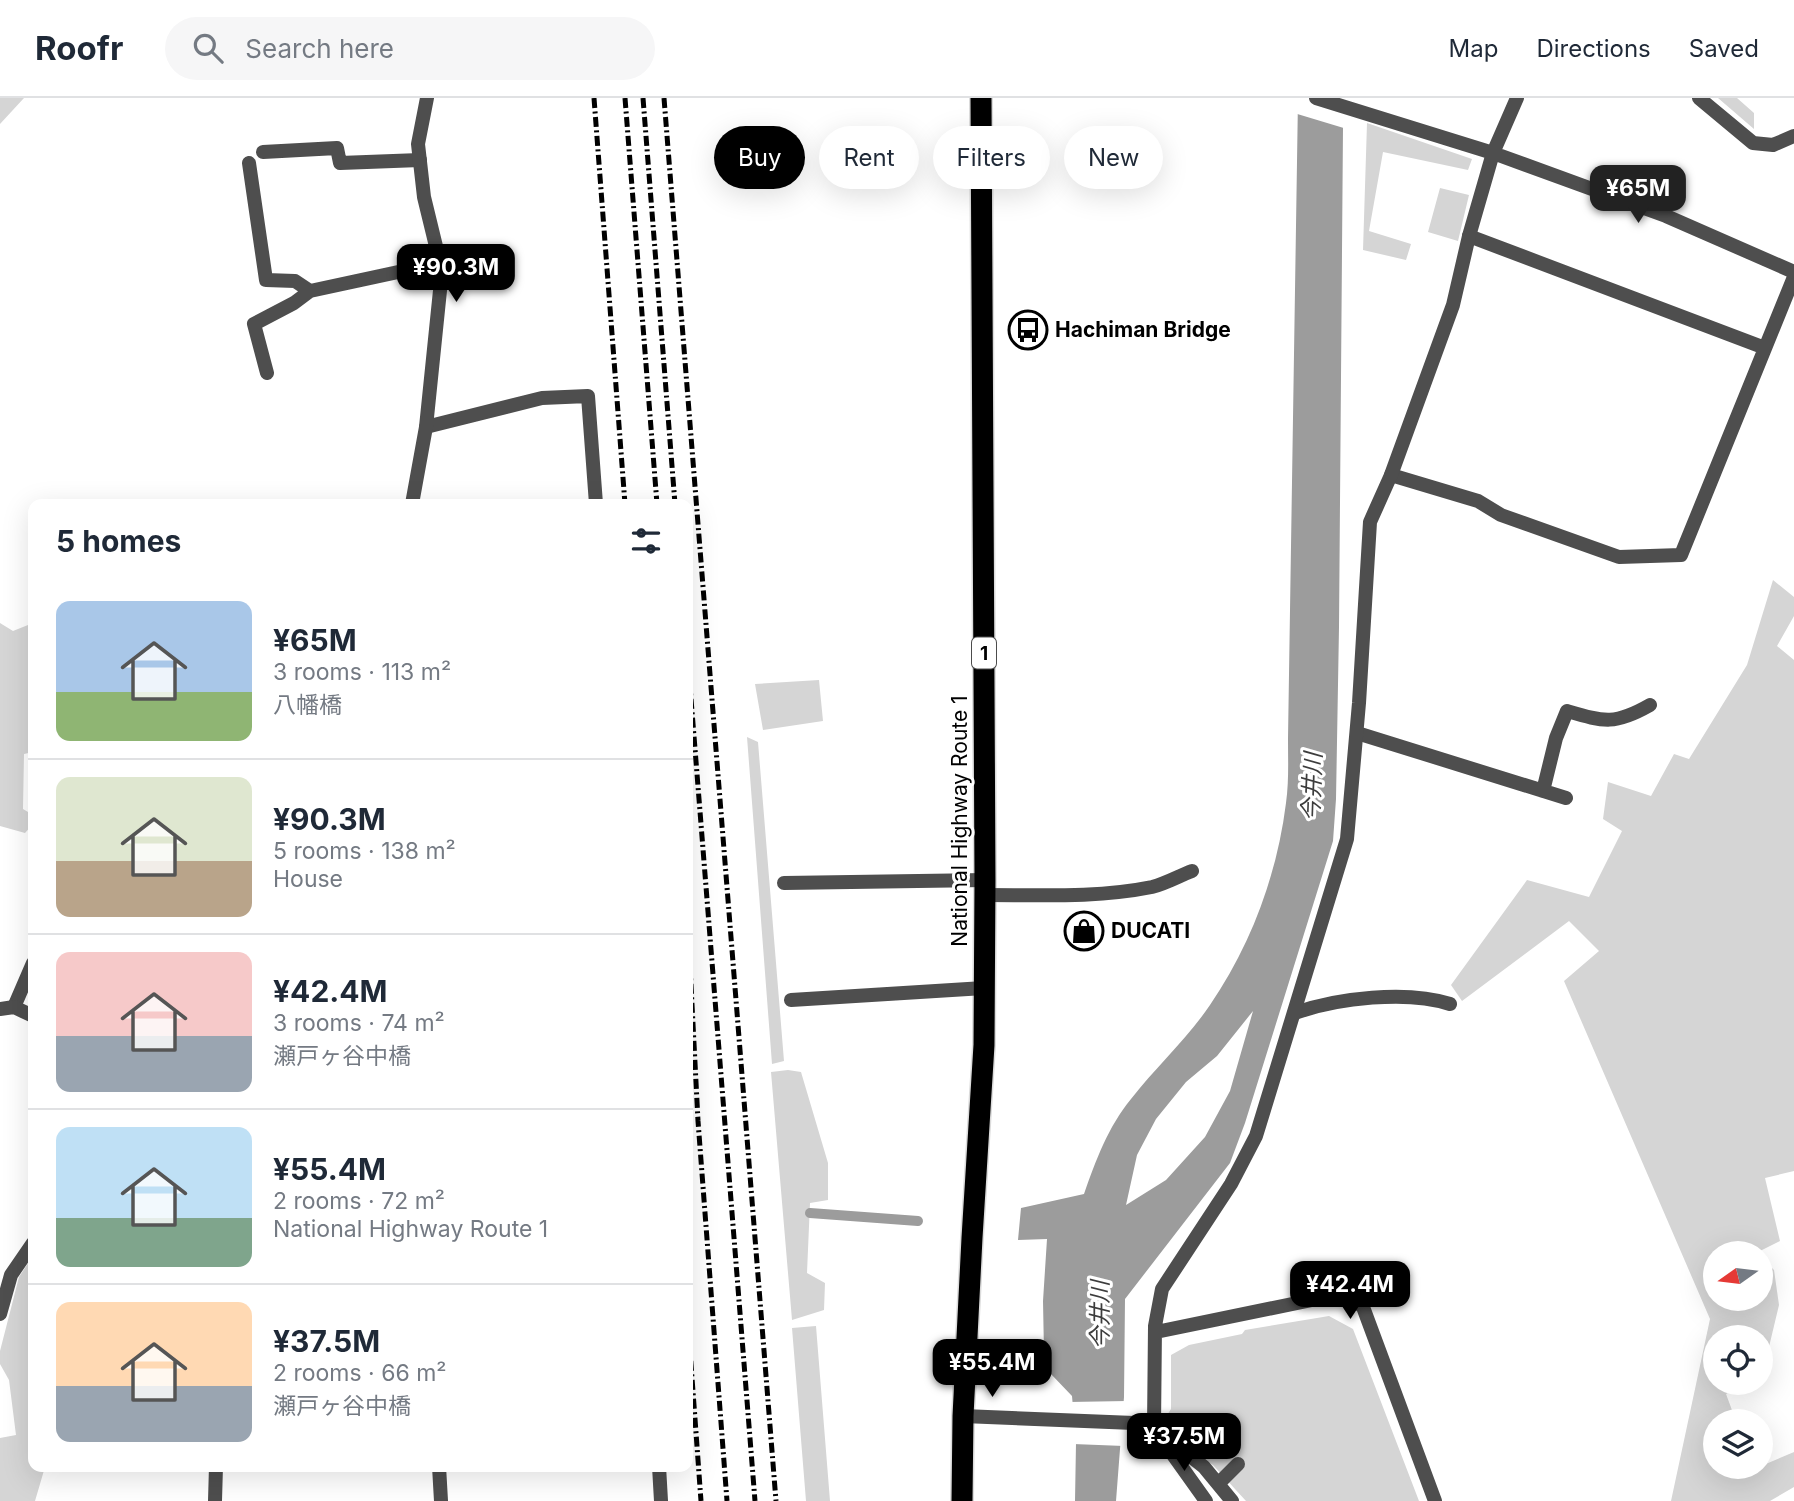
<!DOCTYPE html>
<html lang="en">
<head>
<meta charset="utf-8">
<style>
	:root { --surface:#fff; --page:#f6f6f7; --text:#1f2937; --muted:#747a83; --line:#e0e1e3; --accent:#000 }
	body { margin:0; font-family:Inter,"Noto Sans JP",sans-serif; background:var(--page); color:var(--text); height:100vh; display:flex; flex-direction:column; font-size:26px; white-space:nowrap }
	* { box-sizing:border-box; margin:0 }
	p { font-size:23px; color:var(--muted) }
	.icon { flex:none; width:38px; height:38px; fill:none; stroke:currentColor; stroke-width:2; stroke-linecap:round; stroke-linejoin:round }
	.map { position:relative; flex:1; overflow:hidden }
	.side { position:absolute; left:28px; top:401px; width:665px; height:973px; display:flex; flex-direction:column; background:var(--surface); border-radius:14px; box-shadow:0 7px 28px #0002 }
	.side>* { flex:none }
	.top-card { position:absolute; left:714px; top:28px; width:665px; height:63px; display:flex; gap:14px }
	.needle { width:46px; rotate:256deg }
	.fabs { position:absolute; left:1703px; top:1143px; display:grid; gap:14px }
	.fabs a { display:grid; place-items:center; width:70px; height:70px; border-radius:50%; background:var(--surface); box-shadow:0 7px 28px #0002; font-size:35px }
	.price { position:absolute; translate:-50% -60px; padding:0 16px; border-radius:14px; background:var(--accent); color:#fff; font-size:23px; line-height:46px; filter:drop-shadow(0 2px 4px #0008) }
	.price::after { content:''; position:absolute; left:50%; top:42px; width:21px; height:16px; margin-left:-10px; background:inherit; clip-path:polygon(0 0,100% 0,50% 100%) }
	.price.selected { background:#222; color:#fff }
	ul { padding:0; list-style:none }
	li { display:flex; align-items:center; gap:21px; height:175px; padding:0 28px }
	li+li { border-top:2px solid var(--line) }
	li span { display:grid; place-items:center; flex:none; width:196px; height:140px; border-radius:14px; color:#555 }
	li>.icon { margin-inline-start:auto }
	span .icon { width:84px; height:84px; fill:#fffc; stroke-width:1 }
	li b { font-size:30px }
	h2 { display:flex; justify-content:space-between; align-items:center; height:84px; padding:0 28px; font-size:30px }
	.pill { padding:0 24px; border-radius:32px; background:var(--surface); box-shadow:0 7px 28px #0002; font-size:24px; line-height:63px }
	.pill.selected { background:var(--accent); color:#fff }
	header { display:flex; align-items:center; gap:42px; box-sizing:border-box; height:98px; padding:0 35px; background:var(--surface); border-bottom:2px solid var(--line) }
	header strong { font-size:33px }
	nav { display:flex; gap:38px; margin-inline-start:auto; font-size:24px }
	.search { width:490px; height:63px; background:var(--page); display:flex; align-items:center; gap:18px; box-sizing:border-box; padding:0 24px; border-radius:38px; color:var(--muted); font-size:26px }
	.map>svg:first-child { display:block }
</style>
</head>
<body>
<header>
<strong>Roofr</strong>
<div class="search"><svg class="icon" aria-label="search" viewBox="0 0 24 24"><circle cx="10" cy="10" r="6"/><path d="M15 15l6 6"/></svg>Search here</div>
<nav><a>Map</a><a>Directions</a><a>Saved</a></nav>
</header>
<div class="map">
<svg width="1794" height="1403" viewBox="0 0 1794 1403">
	<rect width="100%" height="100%" fill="#fff"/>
	<!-- green -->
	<path fill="#d5d5d5" d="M0,0H24L0,26Z
		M1718,0H1737L1754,15V31Z
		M1367,25L1472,61L1468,72L1383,54L1369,133L1411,146L1406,162L1363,152Z
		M1440,90L1469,97L1458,143L1428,134Z
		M1773,482L1794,499V518L1777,548L1794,562V1073L1765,1080L1780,1143L1756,1155H1715V1200H1760L1761,1159L1774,1172L1779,1207L1763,1274L1761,1275L1760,1239H1715V1284L1745,1285L1726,1296L1736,1323H1715V1368L1753,1369L1754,1371L1794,1354V1389L1770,1403H1671L1710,1221L1564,883L1599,853L1569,823L1462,903L1451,887L1527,782L1589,799L1622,733L1603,721L1608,684L1651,698L1674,656L1689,661L1747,567Z
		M0,525L13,533L33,525V654L24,656L23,711L33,717V726L25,735L0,728Z
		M819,582L823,623L763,632L755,586Z
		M747,639L758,644L784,963L772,966Z
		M788,972L801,974L828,1065V1102L810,1105L807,1175L825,1185L824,1212L792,1222L771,974Z
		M33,1158V1368L45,1369L35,1403H0V1340L16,1337L9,1282L0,1266V1253L19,1179Z
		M1329,1218L1353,1231L1419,1403H1246L1213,1367L1187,1351L1162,1325L1171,1311V1257L1189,1247L1242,1236L1245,1232Z
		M816,1228L830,1403H806L792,1230Z"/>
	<!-- water -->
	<path fill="#9c9c9c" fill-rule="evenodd" d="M1298,0L1343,29L1339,529L1336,701L1333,743L1245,1025L1230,1065L1125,1201L1124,1299L1116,1403H1075L1076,1345L1072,1298L1050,1275L1044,1255L1043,1203L1047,1141L1018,1142L1021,1110L1084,1096C1096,1062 1108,1029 1131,1001C1156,969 1187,941 1210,907C1251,847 1277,777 1286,705C1289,684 1288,662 1288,641ZM1253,913L1230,993L1205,1039L1166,1082L1126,1107L1137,1057L1156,1021L1186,984L1217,958Z"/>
	<!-- pier -->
	<path fill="#fff" d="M1294,0H1348L1347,31L1294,15Z
		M1127,1303L1124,1348L1073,1346L1069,1304Z"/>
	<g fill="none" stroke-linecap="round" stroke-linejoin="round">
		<!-- stream -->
		<path stroke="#9c9c9c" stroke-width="10" d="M810,1115L918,1123"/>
		<defs>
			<path id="highway" d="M962,1403L963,1318L972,1140L984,947L985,782L981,0"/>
		</defs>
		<!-- highway casing -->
		<use href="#highway" stroke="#dbdbdb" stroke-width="24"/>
		<!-- lane -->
		<path stroke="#4e4e4e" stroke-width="14" d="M1699,0L1753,45L1773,47L1794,38
			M263,54L337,50L340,65L420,62
			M249,65L266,182L295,183L310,193
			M1469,138L1765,250
			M267,275L254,226L294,205L310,193L440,165
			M426,329L542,300L588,298L596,406
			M1391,377L1478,403L1501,417L1619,459L1681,457L1794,179
			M1357,635L1566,700
			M1543,693L1556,640L1567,613C1605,624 1615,627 1650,607
			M784,785L985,782
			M985,797C1040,797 1098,800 1152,789C1165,786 1179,778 1192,773
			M791,902L984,890
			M14,909L33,865
			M1295,915C1337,900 1407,892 1450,906
			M0,1216L11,1177L33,1145
			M1156,1333L1206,1403
			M439,1368L441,1403"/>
		<!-- street -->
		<path stroke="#4e4e4e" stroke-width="14" d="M1316,0L1493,55L1666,118L1794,174
			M412,406L426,329L442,173L424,99L418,46L427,0
			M0,911L14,909L33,918
			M1156,1234L1336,1197L1350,1199L1363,1209L1435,1403
			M963,1318L1134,1325L1154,1329L1204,1369L1232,1403
			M1154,1329L1155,1228L1162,1191L1231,1086L1256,1038L1347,741L1359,605L1370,424L1391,377L1453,207L1469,138L1493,55L1517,0
			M659,1368L661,1403
			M1218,1386L1238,1366
			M215,1403L216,1368"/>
		<!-- highway -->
		<use href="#highway" stroke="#000" stroke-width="21"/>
		<!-- rail -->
		<path stroke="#000" stroke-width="5" stroke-dasharray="10 3.5 2 3.5" stroke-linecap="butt" d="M594,0L625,406
			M625,0L657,406
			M643,0L675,406
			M664,0L776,1403
			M688,563L755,1403
			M688,829L698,1023L727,1403
			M688,1225L701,1403"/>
	</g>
	<!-- icons -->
	<defs>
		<symbol id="bus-ring" viewBox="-11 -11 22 22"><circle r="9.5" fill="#fff" stroke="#000" stroke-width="1.5"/><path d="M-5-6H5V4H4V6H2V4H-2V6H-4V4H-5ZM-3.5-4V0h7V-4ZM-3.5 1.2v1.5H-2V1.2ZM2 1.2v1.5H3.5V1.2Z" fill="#000"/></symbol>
		<symbol id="shop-ring" viewBox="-11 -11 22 22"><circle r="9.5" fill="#fff" stroke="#000" stroke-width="1.5"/><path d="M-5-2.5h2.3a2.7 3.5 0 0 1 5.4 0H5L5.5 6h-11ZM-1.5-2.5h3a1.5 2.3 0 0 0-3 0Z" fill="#000"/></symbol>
	</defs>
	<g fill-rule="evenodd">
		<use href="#bus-ring" x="1006" y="210" width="44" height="44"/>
		<use href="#shop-ring" x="1062" y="811" width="44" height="44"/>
	</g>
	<g text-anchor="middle" stroke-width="6" stroke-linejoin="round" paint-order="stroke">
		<!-- shield labels -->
		<rect fill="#fff" stroke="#4c4c4c" stroke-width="2" x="972" y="539.5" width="24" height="31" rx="5"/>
		<g font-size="19" font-weight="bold" fill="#000">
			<text x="984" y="562">1</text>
		</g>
		<!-- poi labels -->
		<g font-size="21" font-weight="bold" fill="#000" stroke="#fff" text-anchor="start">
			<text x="1055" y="239">Hachiman Bridge</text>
			<text x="1111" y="840">DUCATI</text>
		</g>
		<!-- street labels -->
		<g font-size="21" fill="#000" stroke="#fff">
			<text transform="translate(960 723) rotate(-90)" y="7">National Highway Route 1</text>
		</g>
		<!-- water labels -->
		<g font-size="23" font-style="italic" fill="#3d3d3d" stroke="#fff">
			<text transform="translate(1312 689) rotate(-88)" y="8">今井川</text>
			<text transform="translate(1100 1217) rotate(-90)" y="8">今井川</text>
		</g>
	</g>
</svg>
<div class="fabs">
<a><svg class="needle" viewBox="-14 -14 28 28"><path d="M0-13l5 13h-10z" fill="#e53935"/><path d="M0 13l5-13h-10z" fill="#747a83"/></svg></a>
<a><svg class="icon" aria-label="locate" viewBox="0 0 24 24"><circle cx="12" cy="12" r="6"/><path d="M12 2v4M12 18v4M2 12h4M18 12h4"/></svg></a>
<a><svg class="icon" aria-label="layers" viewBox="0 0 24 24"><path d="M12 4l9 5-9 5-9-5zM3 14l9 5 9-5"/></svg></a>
</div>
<b class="price selected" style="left:1638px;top:127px">¥65M</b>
<b class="price" style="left:456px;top:206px">¥90.3M</b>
<b class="price" style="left:1350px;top:1223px">¥42.4M</b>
<b class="price" style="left:992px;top:1301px">¥55.4M</b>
<b class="price" style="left:1184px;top:1375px">¥37.5M</b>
<div class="top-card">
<a class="pill selected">Buy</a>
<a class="pill">Rent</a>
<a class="pill">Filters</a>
<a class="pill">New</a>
</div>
<section class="side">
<h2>5 homes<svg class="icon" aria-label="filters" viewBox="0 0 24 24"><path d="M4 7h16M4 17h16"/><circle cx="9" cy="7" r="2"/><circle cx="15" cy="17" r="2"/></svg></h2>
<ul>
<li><span style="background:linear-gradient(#a9c7e8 65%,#8fb573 0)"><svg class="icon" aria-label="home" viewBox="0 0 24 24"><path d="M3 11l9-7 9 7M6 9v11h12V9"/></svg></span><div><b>¥65M</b><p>3 rooms · 113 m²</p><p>八幡橋</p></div></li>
<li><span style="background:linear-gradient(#dfe7d0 60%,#b9a48a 0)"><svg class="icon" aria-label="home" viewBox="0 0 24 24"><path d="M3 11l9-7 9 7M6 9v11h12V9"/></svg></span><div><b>¥90.3M</b><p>5 rooms · 138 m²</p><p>House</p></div></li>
<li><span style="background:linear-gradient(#f6c9c9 60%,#9aa5b1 0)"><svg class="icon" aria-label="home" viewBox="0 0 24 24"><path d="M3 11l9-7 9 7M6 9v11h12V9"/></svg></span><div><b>¥42.4M</b><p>3 rooms · 74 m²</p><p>瀬戸ヶ谷中橋</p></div></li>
<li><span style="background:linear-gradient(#bfe0f5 65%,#7fa58c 0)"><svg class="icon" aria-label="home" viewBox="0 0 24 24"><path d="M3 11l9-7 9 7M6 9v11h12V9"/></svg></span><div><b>¥55.4M</b><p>2 rooms · 72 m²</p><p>National Highway Route 1</p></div></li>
<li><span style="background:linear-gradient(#ffd9b3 60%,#9aa5b1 0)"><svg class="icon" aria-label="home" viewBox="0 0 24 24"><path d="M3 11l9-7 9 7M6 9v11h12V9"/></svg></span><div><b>¥37.5M</b><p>2 rooms · 66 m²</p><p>瀬戸ヶ谷中橋</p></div></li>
</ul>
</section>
</div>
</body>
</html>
